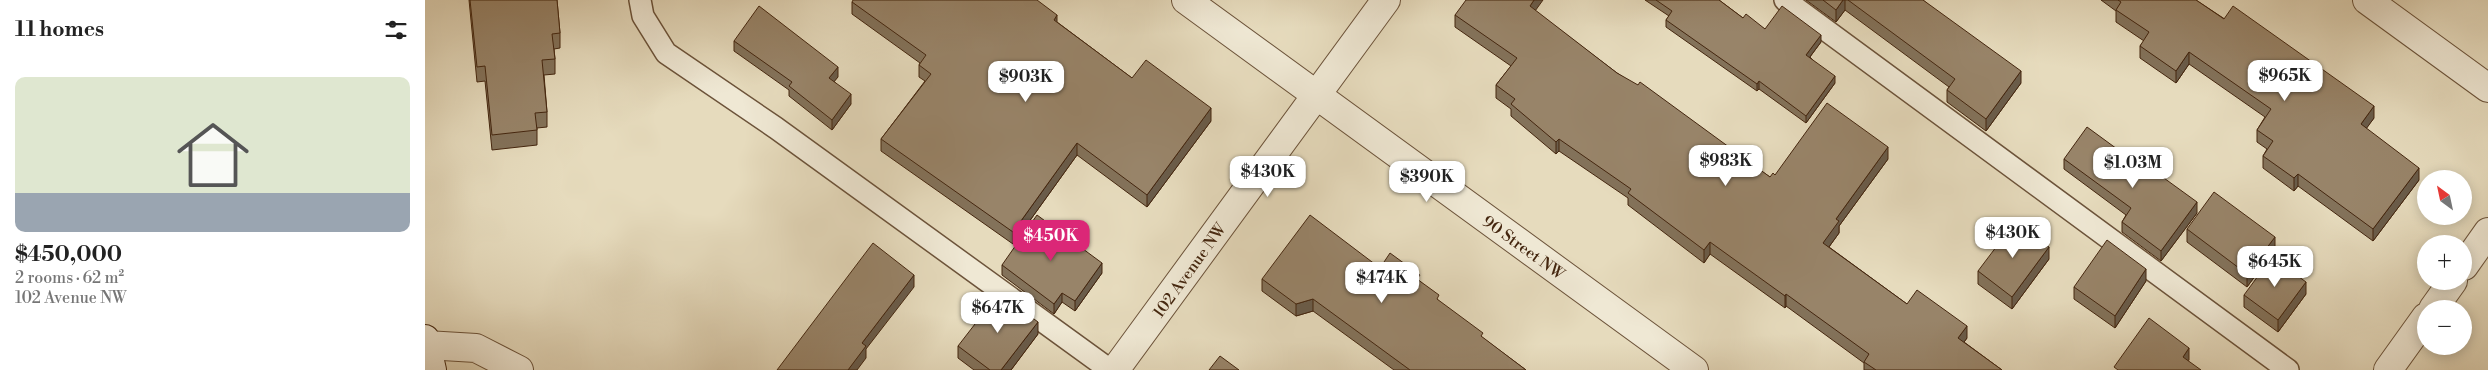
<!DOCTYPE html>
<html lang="en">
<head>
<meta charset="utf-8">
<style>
	:root { --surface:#fff; --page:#f6f6f6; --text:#222; --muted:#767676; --accent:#db2777 }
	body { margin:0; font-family:"Libre Bodoni",serif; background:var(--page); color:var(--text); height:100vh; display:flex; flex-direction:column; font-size:19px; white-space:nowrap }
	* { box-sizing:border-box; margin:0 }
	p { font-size:16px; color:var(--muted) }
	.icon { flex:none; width:28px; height:28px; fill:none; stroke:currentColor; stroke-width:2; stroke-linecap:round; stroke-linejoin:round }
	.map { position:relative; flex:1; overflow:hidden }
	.details { display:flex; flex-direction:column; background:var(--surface); width:425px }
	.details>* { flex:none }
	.needle { width:32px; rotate:327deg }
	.controls { position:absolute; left:1992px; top:170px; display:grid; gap:10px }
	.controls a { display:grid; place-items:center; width:55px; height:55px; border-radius:50%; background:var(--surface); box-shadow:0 2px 12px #0003; font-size:25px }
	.price { position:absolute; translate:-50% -42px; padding:0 11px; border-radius:10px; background:#fff; color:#222; font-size:16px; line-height:32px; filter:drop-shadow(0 1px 2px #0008) }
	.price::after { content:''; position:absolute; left:50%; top:30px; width:15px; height:11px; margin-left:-8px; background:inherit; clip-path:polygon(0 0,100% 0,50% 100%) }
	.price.active { background:var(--accent); color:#fff }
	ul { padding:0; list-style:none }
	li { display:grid; align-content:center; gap:10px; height:265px; padding:0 15px }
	li span { display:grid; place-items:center; height:155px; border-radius:10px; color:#555 }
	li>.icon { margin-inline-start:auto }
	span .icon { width:90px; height:90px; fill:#fffc; stroke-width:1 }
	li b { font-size:21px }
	h2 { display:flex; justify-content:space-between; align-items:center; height:60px; padding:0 15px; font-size:21px }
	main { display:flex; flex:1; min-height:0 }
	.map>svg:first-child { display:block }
</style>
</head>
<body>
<main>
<section class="details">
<h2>11 homes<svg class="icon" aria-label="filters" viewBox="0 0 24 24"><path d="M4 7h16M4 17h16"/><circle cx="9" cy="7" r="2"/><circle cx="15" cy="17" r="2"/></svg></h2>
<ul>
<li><span style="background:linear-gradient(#dfe7d0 75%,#9aa5b1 0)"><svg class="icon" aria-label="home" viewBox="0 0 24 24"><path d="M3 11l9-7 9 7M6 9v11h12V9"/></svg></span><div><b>$450,000</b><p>2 rooms · 62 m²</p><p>102 Avenue NW</p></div></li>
</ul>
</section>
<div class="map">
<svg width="2063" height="370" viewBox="0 0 2063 370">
	<rect width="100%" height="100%" fill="#e6dbbd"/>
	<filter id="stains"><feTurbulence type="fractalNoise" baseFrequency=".004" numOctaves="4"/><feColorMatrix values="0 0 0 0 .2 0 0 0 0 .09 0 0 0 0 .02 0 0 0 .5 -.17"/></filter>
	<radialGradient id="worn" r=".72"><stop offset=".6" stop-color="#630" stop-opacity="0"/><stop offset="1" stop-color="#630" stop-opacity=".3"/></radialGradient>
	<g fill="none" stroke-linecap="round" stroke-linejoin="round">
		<defs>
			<path id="service" d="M215,0L218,16L241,53L351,128L685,370
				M1360,0L1863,370"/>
			<path id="minor" d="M761,0L1269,370
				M690,370L961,0"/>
			<path id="tertiary" d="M1942,0L2063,88
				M2039,266L2063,232
				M2008,309L2028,281
				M1,345L51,348L94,370
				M1963,370L2001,317"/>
			<path id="secondary" d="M0,339L7,370"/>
		</defs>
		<!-- service casing -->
		<use href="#service" stroke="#6c533a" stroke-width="24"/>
		<!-- minor casing -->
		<use href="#minor" stroke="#6c533a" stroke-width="30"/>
		<!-- tertiary casing -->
		<use href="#tertiary" stroke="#6c533a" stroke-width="30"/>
		<!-- secondary casing -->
		<use href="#secondary" stroke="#44260f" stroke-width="30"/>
		<!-- service -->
		<use href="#service" stroke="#efe8d4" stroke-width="21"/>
		<!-- minor -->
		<use href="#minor" stroke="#efe8d4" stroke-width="28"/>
		<!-- tertiary -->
		<use href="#tertiary" stroke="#efe8d4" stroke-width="28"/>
		<!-- secondary -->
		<use href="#secondary" stroke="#efe8d4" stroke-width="28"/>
	</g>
	<!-- wall -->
	<path fill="#83725a" stroke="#44260f" d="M44,0H132L135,33V48L129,49L130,59V74L119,75L122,112V127L112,128V145L67,150L60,81L52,82Z
		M1220,0H1294L1318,18L1340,29L1396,42L1385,57L1410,83L1381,123L1334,89L1332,91L1241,27V20L1244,16Z
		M1381,0H1498L1596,83L1561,131L1522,102V90L1524,87L1420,10L1411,22Z
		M1676,0H1771L1949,118L1941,128L1994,180L1948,241L1873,186L1869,191L1838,168V156L1842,149L1832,142V130L1840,117L1764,64L1751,83L1715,58V46L1719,41L1691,22V11Z
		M427,2L632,22L707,78L786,121L722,207L652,155L588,244L456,151V139L500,81L494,77V65L495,63L427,14Z
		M1110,11L1192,73L1345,177L1350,175L1463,159L1414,226V233L1404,247L1482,304L1542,338L1539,342L1577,370H1439V363L1361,306L1360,308L1285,254L1279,263L1203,205V198L1134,151L1131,154L1086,116V109L1071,98V85L1086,66L1030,27V15Z
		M309,41L413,77L409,81L426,104L407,130L364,96V90L309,51Z
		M1639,159L1772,213L1736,261L1697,232V222L1701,215L1639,169Z
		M1762,229L1850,249L1822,287L1762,242Z
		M1624,259L1587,309L1553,284V271Z
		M577,265L677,273L650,311L637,302L629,314L577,275Z
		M955,268L995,281L1014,301L1058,338L1101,370H969L888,311L871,316L837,291V279Z
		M1721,281L1690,328L1649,299V287Z
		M1881,294L1853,332L1819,307V295Z
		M613,334L586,370H549L533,358V346Z"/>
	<!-- shaded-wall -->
	<path fill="#6a5c4a" stroke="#44260f" d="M1109,0H1118L1105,18V6Z
		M1418,0H1420V10L1411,22V10Z
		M632,15V27L629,20Z
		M1396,35V42L1381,62V55Z
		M1764,52V64L1751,83V71Z
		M413,67V77L404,88V78Z
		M1596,71V83L1561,131V119Z
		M1410,76V83L1381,123V116Z
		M1334,81V89L1332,91V84Z
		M426,94V104L407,130V120Z
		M1949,106V118L1936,136V124Z
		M786,108V121L722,207V195Z
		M1134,139V151L1131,154V142Z
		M652,143V155L588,244V232Z
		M1463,147V159L1414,226V233L1398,255V243L1411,219Z
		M1994,168V180L1948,241V229Z
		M1873,174V186L1869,191V178Z
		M1772,202V213L1736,261V251Z
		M1850,237V249L1822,287V274Z
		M1285,242V254L1279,263V250Z
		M1624,247V259L1587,309V297Z
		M677,263V273L650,311V301Z
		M1721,269V281L1690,328V316Z
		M489,275V287L441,349V358L432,370H423L437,343Z
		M1881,282V294L1853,332V320Z
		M637,293V302L629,314V304Z
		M1361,294V306L1360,308V296Z
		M888,299V311L871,316V304Z
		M613,322V334L586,370H576Z
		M1542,326V338L1533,350V338Z
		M1764,348V360L1758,369V357Z"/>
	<!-- building -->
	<path fill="#988469" stroke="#44260f" d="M45,0H132L135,33L127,34L130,59L117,60L122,112L110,113L112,130L67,135L60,66L52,67Z
		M428,0H612L632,15L629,20L707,78L721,60L786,108L722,195L652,143L588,232L456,139L506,74L494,65L501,55L427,2Z
		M1041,0H1109L1105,6L1192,73L1213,85L1215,82L1345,177L1348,173L1350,175L1402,103L1463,147L1411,219L1414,221L1398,243L1482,304L1492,290L1542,326L1533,338L1577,370H1451L1439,362L1444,354L1361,294L1360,296L1285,242L1279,250L1203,193L1206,189L1134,139L1131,142L1086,104L1090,99L1071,85L1092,58L1030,15Z
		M1231,0H1294L1318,18L1321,14L1340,29L1357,6L1396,35L1381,55L1410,76L1381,116L1334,81L1332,84L1241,20L1247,11Z
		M1398,0H1418L1411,10Z
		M1423,0H1498L1596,71L1561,119L1522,90L1530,79Z
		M1693,0H1771L1799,19L1808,6L1949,106L1936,124L1994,168L1948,229L1873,174L1869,178L1838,156L1848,141L1832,130L1846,109L1764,52L1751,71L1715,46L1724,32L1691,10L1696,2Z
		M334,6L413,67L404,78L426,94L407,120L364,86L367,82L309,41Z
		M1662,127L1729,176L1732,173L1772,202L1736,251L1697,222L1706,208L1639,159Z
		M1789,192L1850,237L1822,274L1762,229Z
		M612,215L677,263L650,301L637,293L629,304L577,265Z
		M885,215L955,268L965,253L995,275L992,279L1014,295L1012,299L1058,333L1056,336L1101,370H985L888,299L871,304L837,279Z
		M1590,222L1624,247L1587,297L1553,271Z
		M1682,240L1721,269L1690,316L1649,287Z
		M448,243L489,275L437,343L441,346L423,370H352Z
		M1847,257L1881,282L1853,320L1819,295Z
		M574,293L613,322L576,370H565L533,346Z
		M1724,318L1764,348L1758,357L1776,370H1693L1689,367Z
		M795,356L814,370H784Z"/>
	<g text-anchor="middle" stroke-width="4.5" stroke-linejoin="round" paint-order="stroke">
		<!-- street labels -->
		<g font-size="16" fill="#44260f" stroke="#efe8d4">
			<text transform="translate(1099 247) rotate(36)" y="6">90 Street NW</text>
			<text transform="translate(764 270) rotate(-54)" y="6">102 Avenue NW</text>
		</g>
	</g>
	<rect width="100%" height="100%" filter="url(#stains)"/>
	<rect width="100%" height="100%" fill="url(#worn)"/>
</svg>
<div class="controls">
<a><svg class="needle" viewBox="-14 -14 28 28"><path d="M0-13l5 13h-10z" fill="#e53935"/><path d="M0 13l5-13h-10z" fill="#767676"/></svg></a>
<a>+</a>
<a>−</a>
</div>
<b class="price" style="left:1860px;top:102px">$965K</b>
<b class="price" style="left:601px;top:103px">$903K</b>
<b class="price" style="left:1301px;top:187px">$983K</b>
<b class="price" style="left:1708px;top:189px">$1.03M</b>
<b class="price" style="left:843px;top:198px">$430K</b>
<b class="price" style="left:1002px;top:203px">$390K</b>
<b class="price" style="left:1588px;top:259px">$430K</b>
<b class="price active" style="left:626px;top:262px">$450K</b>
<b class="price" style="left:1850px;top:288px">$645K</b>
<b class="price" style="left:957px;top:304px">$474K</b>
<b class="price" style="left:573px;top:334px">$647K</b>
</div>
</main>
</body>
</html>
